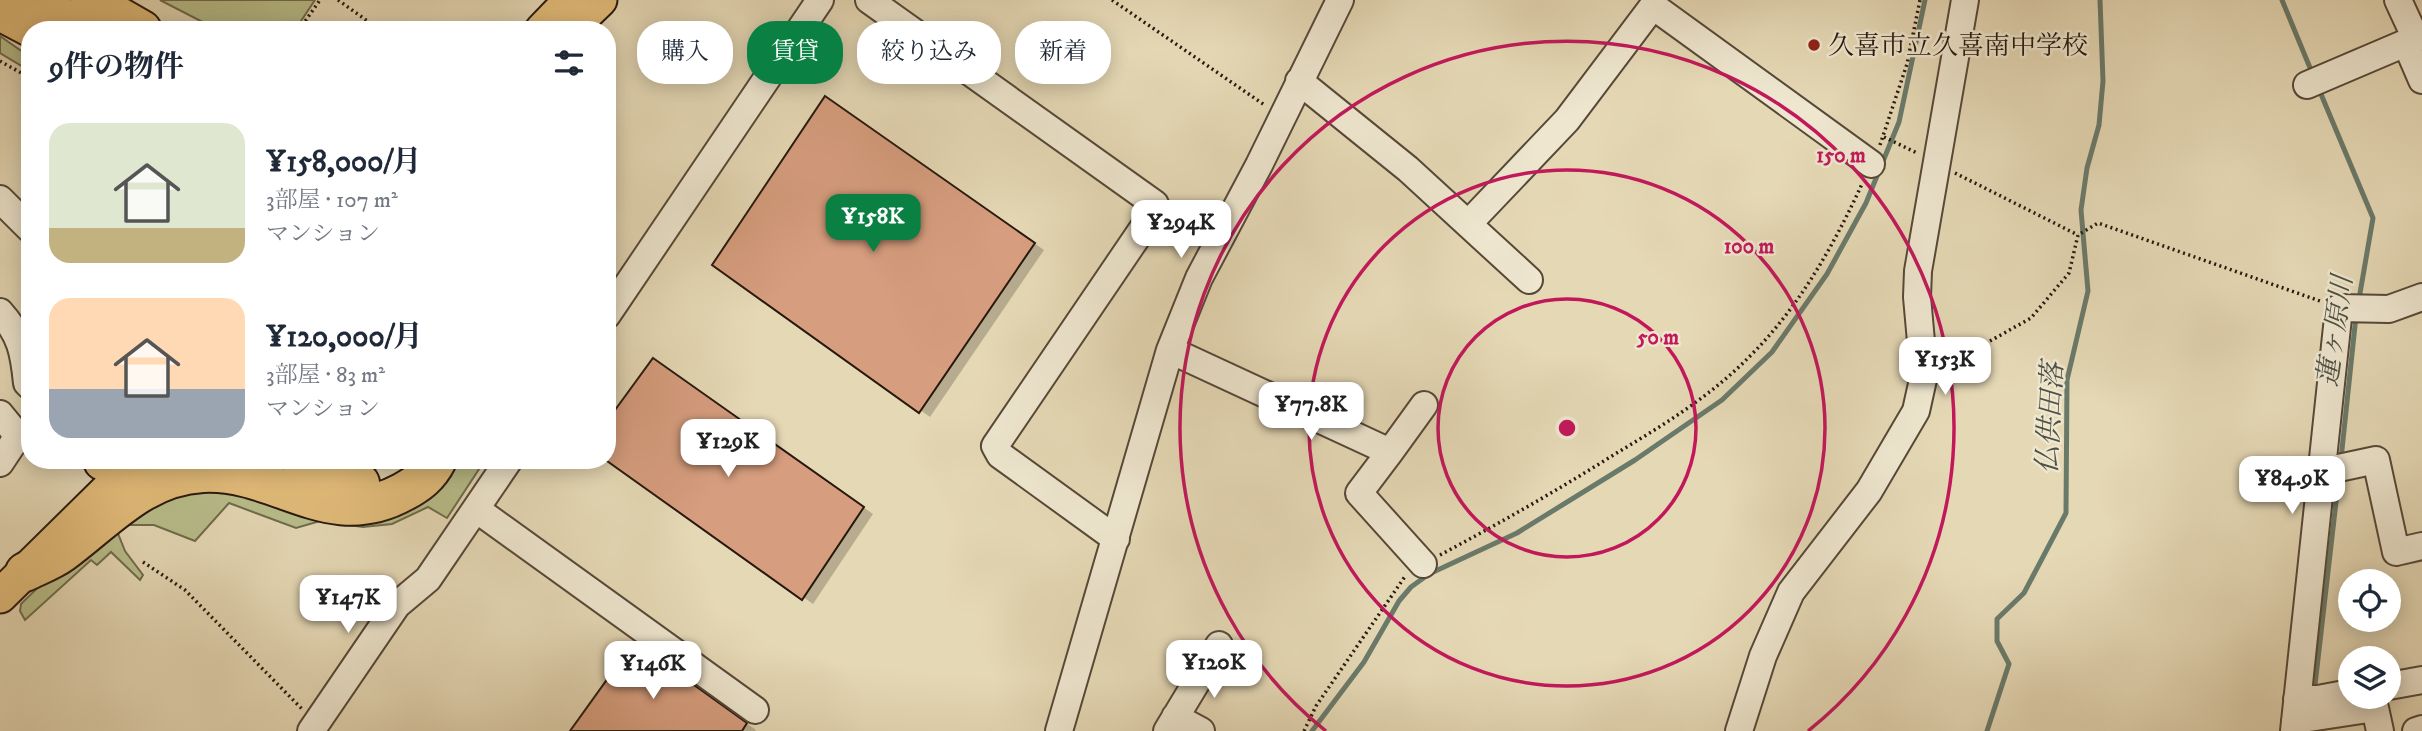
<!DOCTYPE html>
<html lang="ja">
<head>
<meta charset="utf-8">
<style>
	:root { --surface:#fff; --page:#f6f6f7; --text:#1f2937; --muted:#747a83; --accent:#0b8043 }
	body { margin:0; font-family:"IM FELL DW Pica","Noto Serif JP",serif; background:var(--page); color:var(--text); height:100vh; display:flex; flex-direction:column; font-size:26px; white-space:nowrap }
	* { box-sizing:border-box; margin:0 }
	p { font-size:23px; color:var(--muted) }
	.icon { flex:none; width:38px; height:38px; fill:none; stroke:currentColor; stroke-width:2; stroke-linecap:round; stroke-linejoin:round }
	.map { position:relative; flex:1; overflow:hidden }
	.details { position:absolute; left:21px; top:21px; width:595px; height:448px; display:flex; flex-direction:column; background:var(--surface); border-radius:28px; box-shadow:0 4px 18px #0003 }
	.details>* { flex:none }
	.banner { position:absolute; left:637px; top:21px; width:665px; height:63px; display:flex; gap:14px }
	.tools { position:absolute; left:2338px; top:569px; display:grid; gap:14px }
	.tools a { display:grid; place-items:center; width:63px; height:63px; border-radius:50%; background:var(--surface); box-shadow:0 4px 18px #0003; font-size:35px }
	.price { position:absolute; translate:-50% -60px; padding:0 16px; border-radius:14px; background:#fff; color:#222; font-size:23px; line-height:46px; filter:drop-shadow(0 2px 4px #0008) }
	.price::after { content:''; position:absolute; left:50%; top:42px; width:21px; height:16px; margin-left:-10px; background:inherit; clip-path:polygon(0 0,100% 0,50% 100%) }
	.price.active { background:var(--accent); color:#fff }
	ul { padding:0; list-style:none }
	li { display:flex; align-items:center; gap:21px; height:175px; padding:0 28px }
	li span { display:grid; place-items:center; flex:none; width:196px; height:140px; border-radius:21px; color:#555 }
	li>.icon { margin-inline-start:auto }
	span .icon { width:84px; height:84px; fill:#fffc; stroke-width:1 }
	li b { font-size:30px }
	h2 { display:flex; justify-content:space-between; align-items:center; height:84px; padding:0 28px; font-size:30px }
	.chip { padding:0 24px; border-radius:28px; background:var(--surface); box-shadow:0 4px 18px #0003; font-size:24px; line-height:63px }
	.chip.active { background:var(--accent); color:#fff }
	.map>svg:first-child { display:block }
</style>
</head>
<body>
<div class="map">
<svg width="2422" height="731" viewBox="0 0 2422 731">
	<rect width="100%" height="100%" fill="#e5d8b5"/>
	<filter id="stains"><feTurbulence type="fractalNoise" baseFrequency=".00286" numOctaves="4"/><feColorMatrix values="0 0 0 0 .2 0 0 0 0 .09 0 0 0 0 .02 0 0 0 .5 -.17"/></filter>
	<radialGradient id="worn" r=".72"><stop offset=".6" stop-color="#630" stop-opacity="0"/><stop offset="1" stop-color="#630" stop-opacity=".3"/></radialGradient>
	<!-- green -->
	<path fill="#b8be8b" stroke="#706b4c" stroke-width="2" d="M160,0H315L295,30H218Z
		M0,36L30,57V71L0,53Z
		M314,460H394L367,473Z
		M449,460H485L447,518L428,507L392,524L363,527L320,521L296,528L229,503L195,541L154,525H129L122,509L195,485L316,512Z
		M117,531L125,551L143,575L140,580L111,552L97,565L91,560L25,620L20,611L21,604L94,533Z"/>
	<!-- shadow -->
	<path fill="#0003" d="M835,103L1044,250L930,417L715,265Z
		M663,366L873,514L813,604L607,459Z
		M644,650L756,730L755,731H573Z"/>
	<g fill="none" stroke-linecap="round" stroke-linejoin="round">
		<!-- stream -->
		<path stroke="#6a7a6a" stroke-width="5" d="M2282,0L2313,75
			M2318,87L2373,218L2359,299
			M2341,459L2356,316
			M2315,685L2339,476
			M1312,731L1364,662L1399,601L1411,587L1429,574L1517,533L1635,460L1722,400L1772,352L1827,274L1866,203L1899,122L1925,0
			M1987,731L2009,664L1997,641V619L2024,593L2066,513L2067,380L2088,291L2081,210L2087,168L2099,125L2103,81L2100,0"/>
	</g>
	<!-- building -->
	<path fill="#d69d7e" stroke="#27180e" stroke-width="2" d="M825,96L1035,243L919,413L712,265Z
		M653,358L864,507L802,600L607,461V421Z
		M634,642L747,723L742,731H570Z"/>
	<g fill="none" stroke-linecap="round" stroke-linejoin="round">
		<defs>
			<path id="minor" d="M869,0L1155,204L1152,215L995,446L1000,455L1116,539
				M2398,0L2416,39
				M2406,43L2422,80
				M1299,81L1408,169L1529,280
				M2307,85L2422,36
				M0,199L30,229
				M1468,224L1567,120L1653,6L1871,164
				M0,312C21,335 24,353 27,383L30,386
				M607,315L820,0
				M1170,350L1390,452L1424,405
				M0,414L18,436L0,463
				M1390,452L1359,493L1423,564
				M2320,472L2376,460L2396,552L2422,546
				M476,509L755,710
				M2389,686L2422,680
				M2297,699H2318L2350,693
				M1175,717L1201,731
				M2295,720L2375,708L2380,731
				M311,731L397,605L428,579L509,460
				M1059,731L1170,350L1199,278L1259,165L1340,0
				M1167,731L1219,645
				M1739,731L1763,656L1791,592L1869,491L1916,411L1924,375L1917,297L1918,271L1965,0
				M2294,731L2339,308L2389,309L2422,297
				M2416,731L2422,729"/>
			<path id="major" d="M542,30L571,0
				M569,30L600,0
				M0,596L138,460"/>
			<path id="highway" d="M39,0L78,30
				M90,0L142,30
				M0,11L36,30
				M300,460L316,476L360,483
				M103,461L104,460
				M25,572C37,566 51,561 62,553C108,519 143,476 203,473C277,469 329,533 403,492C418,484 429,476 437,460"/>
		</defs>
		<!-- minor casing -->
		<use href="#minor" stroke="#564838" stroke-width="30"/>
		<!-- major casing -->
		<use href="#major" stroke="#27180e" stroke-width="37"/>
		<!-- highway casing -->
		<use href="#highway" stroke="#27180e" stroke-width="42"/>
		<!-- path -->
		<path stroke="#27180e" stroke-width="3.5" stroke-dasharray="2 3.5" stroke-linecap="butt" d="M338,0L380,30
			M1112,0L1266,106
			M299,30L320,0
			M0,61L30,78
			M1884,137L1917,153
			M1880,145L1907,64L1920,0
			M1955,173L2078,235
			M1942,368L2031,318L2069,273L2078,235L2098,223L2320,301
			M1440,555C1500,523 1558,490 1615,454C1662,426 1711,396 1749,357C1798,309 1834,245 1862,184
			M143,562L185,590L303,710
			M1304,731L1316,706L1406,575"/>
		<!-- minor -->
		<use href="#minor" stroke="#eee6cf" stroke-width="26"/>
		<!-- major -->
		<use href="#major" stroke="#e2bc7a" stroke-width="33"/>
		<!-- highway -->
		<use href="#highway" stroke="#e2bc7a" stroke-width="38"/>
	</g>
	<!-- distance rings -->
	<g fill="none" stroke="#c2185b" stroke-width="3.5">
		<circle cx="1567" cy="428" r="129"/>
		<circle cx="1567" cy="428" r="258"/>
		<path d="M1326 731A387 387 0 1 1 1808 731"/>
	</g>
	<!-- markers -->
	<circle fill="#8f2418" stroke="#eee6cf" stroke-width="2.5" cx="1814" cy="45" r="7"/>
	<g text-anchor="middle" stroke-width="5" stroke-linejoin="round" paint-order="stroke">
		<!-- poi labels -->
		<g font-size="26" fill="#27180e" stroke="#eee6cf" text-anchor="start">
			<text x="1828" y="54">久喜市立久喜南中学校</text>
		</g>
		<!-- water labels -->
		<g font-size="28" font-style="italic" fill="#4e5144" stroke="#eee6cf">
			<text transform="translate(2334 331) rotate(-82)" y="10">蓮ヶ原川</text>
			<text transform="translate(2049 418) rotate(-87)" y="10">仏供田落</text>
		</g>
	</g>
	<circle cx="1567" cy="428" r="10" fill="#c2185b" stroke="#eee6cf" stroke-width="3.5"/>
	<g font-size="21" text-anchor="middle" font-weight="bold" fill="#c2185b" stroke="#eee6cf" stroke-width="5" stroke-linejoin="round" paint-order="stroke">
		<text x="1841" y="162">150 m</text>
		<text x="1749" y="253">100 m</text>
		<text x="1658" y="344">50 m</text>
	</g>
	<rect width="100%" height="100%" filter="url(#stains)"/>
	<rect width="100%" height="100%" fill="url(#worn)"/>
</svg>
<div class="tools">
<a><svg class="icon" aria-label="locate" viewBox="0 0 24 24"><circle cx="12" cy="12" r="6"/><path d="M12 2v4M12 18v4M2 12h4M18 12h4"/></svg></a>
<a><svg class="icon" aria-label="layers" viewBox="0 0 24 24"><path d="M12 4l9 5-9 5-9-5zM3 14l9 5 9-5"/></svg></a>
</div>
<b class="price active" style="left:873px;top:254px">¥158K</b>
<b class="price" style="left:1181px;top:260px">¥294K</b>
<b class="price" style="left:1945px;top:397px">¥153K</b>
<b class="price" style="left:1311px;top:442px">¥77.8K</b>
<b class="price" style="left:728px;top:479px">¥129K</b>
<b class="price" style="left:2292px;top:516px">¥84.9K</b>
<b class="price" style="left:348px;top:635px">¥147K</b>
<b class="price" style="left:1214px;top:700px">¥120K</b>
<b class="price" style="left:653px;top:701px">¥146K</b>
<div class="banner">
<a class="chip">購入</a>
<a class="chip active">賃貸</a>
<a class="chip">絞り込み</a>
<a class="chip">新着</a>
</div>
<section class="details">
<h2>9件の物件<svg class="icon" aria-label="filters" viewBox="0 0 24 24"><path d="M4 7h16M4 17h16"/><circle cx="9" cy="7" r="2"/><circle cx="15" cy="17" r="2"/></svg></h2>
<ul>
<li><span style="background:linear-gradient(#dfe7d0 75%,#c2b280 0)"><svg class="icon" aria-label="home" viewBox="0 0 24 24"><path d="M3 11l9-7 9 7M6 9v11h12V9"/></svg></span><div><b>¥158,000/月</b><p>3部屋 · 107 m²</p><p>マンション</p></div></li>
<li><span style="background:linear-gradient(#ffd9b3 65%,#9aa5b1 0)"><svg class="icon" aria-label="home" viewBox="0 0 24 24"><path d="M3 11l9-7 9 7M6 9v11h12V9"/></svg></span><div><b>¥120,000/月</b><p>3部屋 · 83 m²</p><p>マンション</p></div></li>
</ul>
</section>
</div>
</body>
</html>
